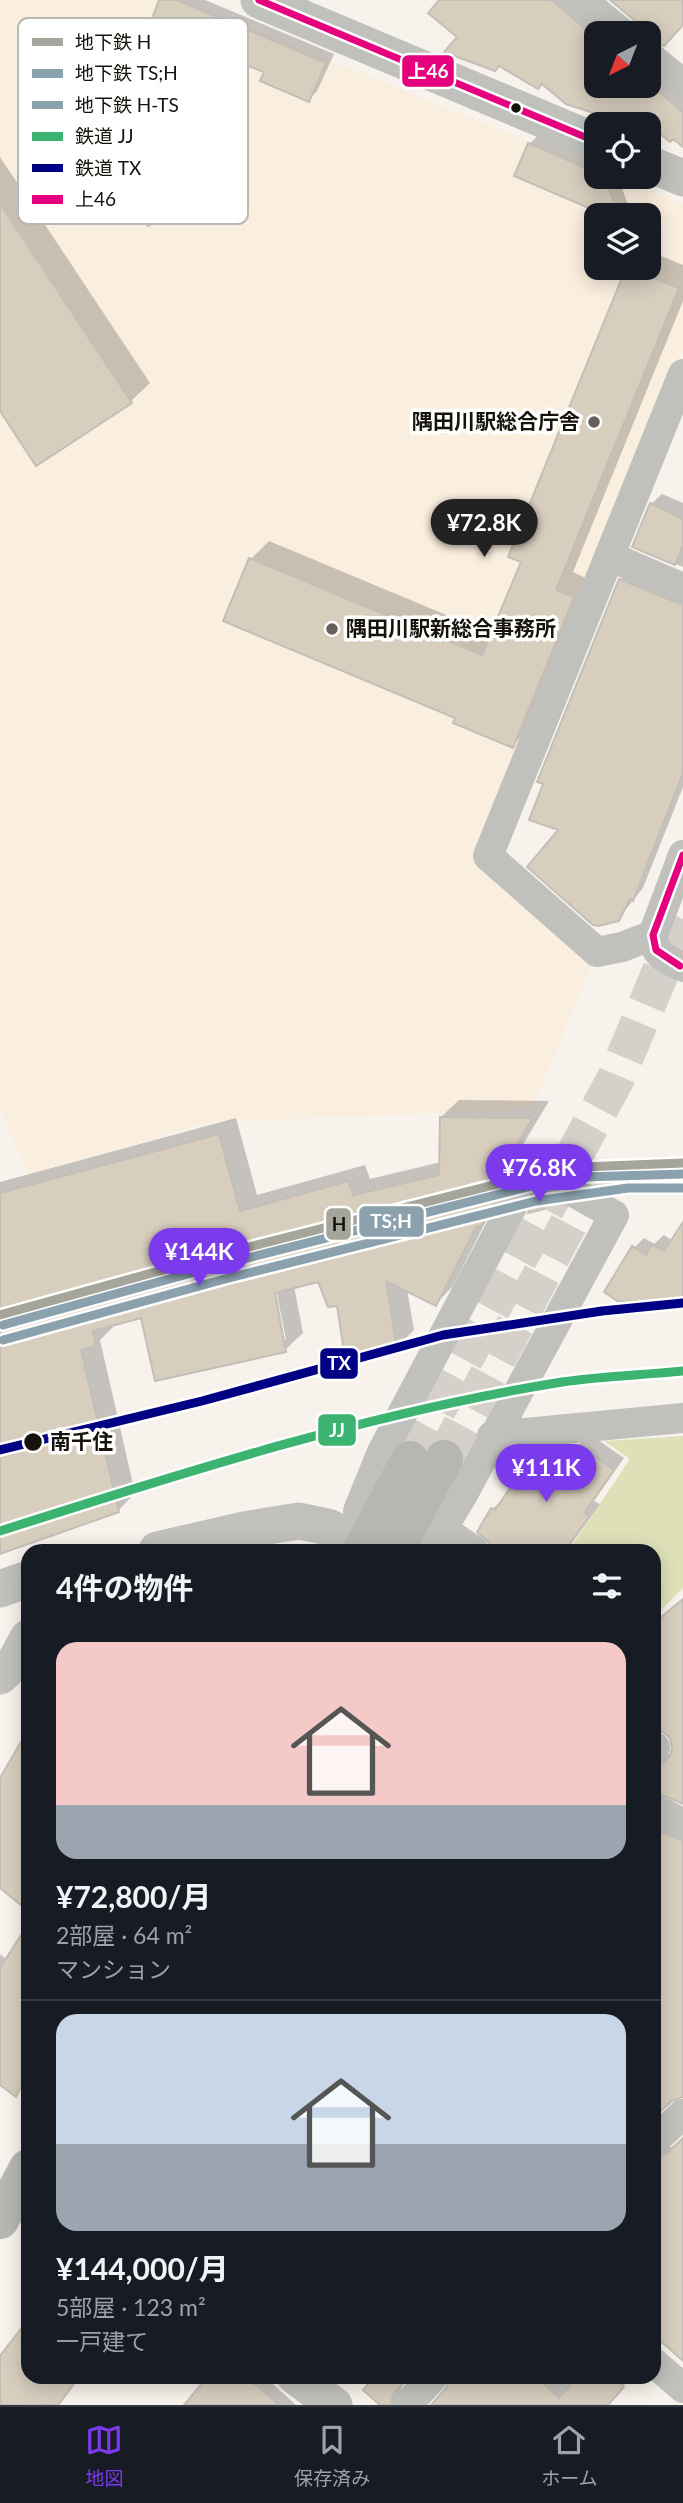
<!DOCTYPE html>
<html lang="ja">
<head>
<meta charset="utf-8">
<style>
	:root { --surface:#171b24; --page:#242831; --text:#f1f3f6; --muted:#9ea1a6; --line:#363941; --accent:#7c3aed }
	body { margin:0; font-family:Lato,"Noto Sans JP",sans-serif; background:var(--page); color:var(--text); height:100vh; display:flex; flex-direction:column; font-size:26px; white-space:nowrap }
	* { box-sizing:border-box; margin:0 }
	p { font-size:23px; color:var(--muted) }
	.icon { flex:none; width:38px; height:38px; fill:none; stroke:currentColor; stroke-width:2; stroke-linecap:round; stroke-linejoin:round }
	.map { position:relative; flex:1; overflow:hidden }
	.drawer { position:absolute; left:21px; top:1544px; width:640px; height:840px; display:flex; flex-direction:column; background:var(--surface); border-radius:21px; box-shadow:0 4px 18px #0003 }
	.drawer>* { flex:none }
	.needle { width:46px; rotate:222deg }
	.controls { position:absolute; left:584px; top:21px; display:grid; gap:14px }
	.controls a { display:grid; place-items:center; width:77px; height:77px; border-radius:14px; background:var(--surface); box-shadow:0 4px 18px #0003; font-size:35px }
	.price { position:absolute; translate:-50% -60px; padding:0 16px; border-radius:24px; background:var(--accent); color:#fff; font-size:23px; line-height:46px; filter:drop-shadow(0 2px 4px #0008) }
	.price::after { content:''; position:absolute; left:50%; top:42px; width:21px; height:16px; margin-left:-10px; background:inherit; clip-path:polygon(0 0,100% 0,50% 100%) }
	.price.current { background:#222; color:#fff }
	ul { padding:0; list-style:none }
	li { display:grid; align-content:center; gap:14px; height:371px; padding:0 35px }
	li+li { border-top:2px solid var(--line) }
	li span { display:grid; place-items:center; height:217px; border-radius:21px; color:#555 }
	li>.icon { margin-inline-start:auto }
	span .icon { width:126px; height:126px; fill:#fffc; stroke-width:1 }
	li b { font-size:30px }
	h2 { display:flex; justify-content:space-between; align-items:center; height:84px; padding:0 35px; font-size:30px }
	.menu { display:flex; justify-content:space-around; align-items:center; height:98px; border-top:2px solid var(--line); background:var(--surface); font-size:19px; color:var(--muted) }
	.menu a { display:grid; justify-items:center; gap:4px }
	.menu .current { color:var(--accent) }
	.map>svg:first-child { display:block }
</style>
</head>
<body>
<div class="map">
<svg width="683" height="2405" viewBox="0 0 683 2405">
	<rect width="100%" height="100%" fill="#f7f2eb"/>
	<!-- built -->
	<path fill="#faeede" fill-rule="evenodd" d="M0,0H181L597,169V177H617L683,204V350L477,855L594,960L532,1109L209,1122L29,1175L0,1110ZM597,215H649V268H597Z"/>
	<!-- green -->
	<path fill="#dee1b8" d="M683,1436V1588L655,1616L654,1550H569L630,1459L604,1441Z"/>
	<!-- shadow -->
	<path fill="#0003" fill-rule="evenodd" d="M161,0H205L334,54L317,91L308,100L266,71L211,50L214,47Z
		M442,0H581L625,33H597V86H649V52L683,87V142L659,131L655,135L649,129V124H643L639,120L632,124L609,104L542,82L459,37Z
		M540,134L597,158V177H618L630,210L624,215H609L516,175L529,144Z
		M0,157L150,383L131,401L37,464L0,408Z
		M649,251L683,265V301L573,572L590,580L530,728L512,746L457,717L251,559L269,541L492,634L523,561L511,556L628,268H649Z
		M662,494L683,503V567L634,546L651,504Z
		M631,570L683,592V787L643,888L618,919L560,830L620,580Z
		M459,1100L549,1101L522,1146L532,1144L499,1206L488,1217L453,1286L436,1304L407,1289L414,1330L396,1348L339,1304L319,1280L294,1286L303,1333L285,1350L142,1316L112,1324L113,1327L100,1340L135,1493L118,1511L0,1552V1182L236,1118L257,1195L365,1165L370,1179L441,1162V1117ZM275,1284L286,1340H282L271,1285Z
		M559,1175L566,1188L547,1206L540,1194Z
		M683,1228V1297L634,1248L644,1238L654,1244L664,1235L673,1241Z
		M587,1435H591L624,1458L594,1501L600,1504L567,1550H492V1509L505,1498L535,1455L547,1443L568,1458Z
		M683,1598V1803L654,1789V1749L668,1754L673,1753L674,1746L654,1624Z
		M654,1809L683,1826V2096L678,2095L654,2116Z
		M28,1927V2082L16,2094L0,2083V1954L7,1960Z
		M683,2137V2359L654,2333V2143L662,2147H672Z
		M28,2323V2376H81L59,2405H0V2359Z
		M211,2376H264L296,2405H187Z
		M377,2376L405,2380L401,2389L403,2401L399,2405H384Z
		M453,2376H632L607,2405H433L448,2389Z"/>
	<!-- building -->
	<path fill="#d8cebe" stroke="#c3beb8" stroke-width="2" d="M159,0H177L326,63L309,102L260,81L264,72L208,51L213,48L150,24Z
		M439,0H552L597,39V86H653L683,113V147L673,139L670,142L659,133L649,131V124H628L566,104L542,84L538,89L499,66L495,71L444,52L457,37L428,13Z
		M610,0H683V25L664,46L649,39V33L639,32L634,20Z
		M160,74L218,192L148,226L90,108Z
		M528,143L597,173V177H605L618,215H605L514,176Z
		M0,204L132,403L36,466L0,411Z
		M626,268L679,288L556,590L574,597L513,748L453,723L455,718L223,621L249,558L482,655L521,562L508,557Z
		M650,503L683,519V545L675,565L632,547Z
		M619,579L683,605V773L633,901L630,899L619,921L599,926L593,925L527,867L558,830L529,820L543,784L537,782Z
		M440,1117L533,1118L507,1162L517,1160L482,1226L476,1227L436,1306L386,1281L397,1349L345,1357L337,1306L328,1307L318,1282L275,1293L286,1352L155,1381L141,1318L93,1331L96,1346L81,1350L119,1512L0,1554V1193L219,1134L240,1211L348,1181L353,1195L439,1175Z
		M539,1193L546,1197L548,1208L528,1213Z
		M683,1222V1299L619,1302L604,1292L632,1246L646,1255L652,1244L664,1251Z
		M579,1445L614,1470L584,1513L590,1516L565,1550H493L490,1548L488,1542L477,1532L491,1508L495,1510L534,1453L557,1470L574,1446Z
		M683,1599V1804L654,1791V1765L664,1762L670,1756L672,1748L670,1738L663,1732L654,1730V1623Z
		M28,1730V1911L0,1888V1778Z
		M656,1829L683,1841V2097L672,2101L654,2117Z
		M28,1924V2073L16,2097L0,2085V1968Z
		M683,2138V2361L654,2335V2158L666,2154Z
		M28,2320V2376H80L58,2405H0V2356Z
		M208,2376H245L280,2405H184Z
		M375,2376H410L394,2393L390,2405H380L363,2390Z
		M451,2376H535L559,2398L578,2376H612L624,2387L608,2405H431L447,2387Z"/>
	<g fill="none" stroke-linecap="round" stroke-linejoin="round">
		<!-- secondary-tunnel -->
		<path stroke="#d5d0ca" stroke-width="38" stroke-dasharray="38 19" stroke-linecap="butt" d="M444,1459L600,1164
			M410,1460L616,1078L683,919"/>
		<!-- minor -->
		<path stroke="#c0c1bd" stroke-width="30" d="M582,0L622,33
			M649,56L683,84
			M609,556L683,588
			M683,855L653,935C653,955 668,960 683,967
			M653,935L622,947L597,952L488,856L683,374
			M492,1436L683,1418
			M442,1529L473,1550
			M364,1546L358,1511L382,1452L532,1169L614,1215L462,1496L442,1529L427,1550
			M654,1747H655
			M654,1808L683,1824
			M654,2141L683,2114
			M654,2363L683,2388
			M407,2405L434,2376"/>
		<!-- tertiary -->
		<path stroke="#c0c1bd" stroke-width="37" d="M259,0L597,142
			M649,164L683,178
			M157,1550L244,1530L299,1521L328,1527L373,1550
			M0,1589L28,1579
			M0,1676L15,1662L28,1638
			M295,2376L334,2405"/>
		<!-- secondary -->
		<path stroke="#b6b6b3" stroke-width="38" d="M362,1550L410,1460
			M395,1550L444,1459
			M0,2220L28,2168"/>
		<defs>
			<path id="bus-1" d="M259,0L597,142
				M680,966L656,950L653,935L683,855"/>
		</defs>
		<!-- bus-1 casing -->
		<use href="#bus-1" stroke="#fff" stroke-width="12"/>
		<!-- bus-1 -->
		<use href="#bus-1" stroke="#e5007d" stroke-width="7"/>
		<defs>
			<path id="rail-1" d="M0,1531C185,1472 369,1413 562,1382C602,1376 643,1375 683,1371"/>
			<path id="rail-2" d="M0,1450L202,1401L443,1335L602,1311L683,1303"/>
		</defs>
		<!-- rail-1 casing -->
		<use href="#rail-1" stroke="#fff" stroke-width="14"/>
		<!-- rail-2 casing -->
		<use href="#rail-2" stroke="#fff" stroke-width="14"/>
		<!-- rail-1 -->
		<use href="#rail-1" stroke="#3cb371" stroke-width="9"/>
		<!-- rail-2 -->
		<use href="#rail-2" stroke="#000084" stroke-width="9"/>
		<defs>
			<path id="metro-1" d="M0,1315L217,1255L529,1176L582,1167L683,1163"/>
			<path id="metro-2" d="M3,1325L220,1265L531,1186L583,1177L683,1174"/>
			<path id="metro-3" d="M3,1340L225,1279L536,1201L628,1188H683"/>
		</defs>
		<!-- metro-1 casing -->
		<use href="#metro-1" stroke="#fff" stroke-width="14"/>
		<!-- metro-2 casing -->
		<use href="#metro-2" stroke="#fff" stroke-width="14"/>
		<!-- metro-3 casing -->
		<use href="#metro-3" stroke="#fff" stroke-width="14"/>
		<!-- metro-1 -->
		<use href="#metro-1" stroke="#a5a59c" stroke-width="9"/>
		<!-- metro-2 -->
		<use href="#metro-2" stroke="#8ba2ae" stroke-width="9"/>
		<!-- metro-3 -->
		<use href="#metro-3" stroke="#8ba2ae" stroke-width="9"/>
	</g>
	<!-- markers -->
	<g fill="#16120c" stroke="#fff" stroke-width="2.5">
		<circle cx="516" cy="108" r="6"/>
		<circle cx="33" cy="1442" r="10"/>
	</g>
	<g fill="#65605a" stroke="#fff" stroke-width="2.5">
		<circle cx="594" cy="422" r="7"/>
		<circle cx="332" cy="629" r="7"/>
	</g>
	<g text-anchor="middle" stroke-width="7" stroke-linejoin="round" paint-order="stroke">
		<!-- poi labels -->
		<g font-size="21" font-weight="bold" fill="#16120c" stroke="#fff" text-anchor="end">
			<text x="580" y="429">隅田川駅総合庁舎</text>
			<text x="346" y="636" text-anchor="start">隅田川駅新総合事務所</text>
		</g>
		<!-- stop labels -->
		<g font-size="21" font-weight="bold" fill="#16120c" stroke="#fff" text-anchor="start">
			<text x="50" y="1449">南千住</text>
		</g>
	</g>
	<!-- legend -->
	<rect x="18" y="18" width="230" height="206" rx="10" fill="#fff" stroke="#b9b8b6" stroke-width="2"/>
	<rect x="32" y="38" width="31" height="8" fill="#a5a59c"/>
	<rect x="32" y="69" width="31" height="9" fill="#8ba2ae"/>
	<rect x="32" y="101" width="31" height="8" fill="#8ba2ae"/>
	<rect x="32" y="132" width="31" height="9" fill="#3cb371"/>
	<rect x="32" y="164" width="31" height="8" fill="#000084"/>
	<rect x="32" y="195" width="31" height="9" fill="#e5007d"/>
	<g font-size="19" fill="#16120c">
		<text x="75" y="49">地下鉄 H</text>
		<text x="75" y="80">地下鉄 TS;H</text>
		<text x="75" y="112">地下鉄 H-TS</text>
		<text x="75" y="143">鉄道 JJ</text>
		<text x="75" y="175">鉄道 TX</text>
		<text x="75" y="206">上46</text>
	</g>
	<g stroke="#fff" stroke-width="2.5">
		<rect x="401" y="54" width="54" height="34" rx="7" fill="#e5007d"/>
		<rect x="358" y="1205" width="67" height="33" rx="7" fill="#8ba2ae"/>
		<rect x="325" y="1207" width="27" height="34" rx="7" fill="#a5a59c"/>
		<rect x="319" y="1347" width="40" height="33" rx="7" fill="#000084"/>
		<rect x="317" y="1413" width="40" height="34" rx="7" fill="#3cb371"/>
	</g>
	<g font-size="19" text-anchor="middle" font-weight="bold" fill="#fff">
		<text x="428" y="78">上46</text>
		<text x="391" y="1228">TS;H</text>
		<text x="339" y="1370">TX</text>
		<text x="337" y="1437">JJ</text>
	</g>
	<g font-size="19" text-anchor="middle" font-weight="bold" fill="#111">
		<text x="339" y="1231">H</text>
	</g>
</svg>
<div class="controls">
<a><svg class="needle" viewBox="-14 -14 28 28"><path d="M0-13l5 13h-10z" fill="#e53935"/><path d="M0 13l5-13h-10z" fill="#9ea1a6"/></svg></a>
<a><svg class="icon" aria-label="locate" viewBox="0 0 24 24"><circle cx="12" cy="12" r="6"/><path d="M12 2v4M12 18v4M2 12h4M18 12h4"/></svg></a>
<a><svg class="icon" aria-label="layers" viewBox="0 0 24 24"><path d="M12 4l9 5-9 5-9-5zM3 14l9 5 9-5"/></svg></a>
</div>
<b class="price current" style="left:484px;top:559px">¥72.8K</b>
<b class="price" style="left:539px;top:1204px">¥76.8K</b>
<b class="price" style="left:199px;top:1288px">¥144K</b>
<b class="price" style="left:546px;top:1504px">¥111K</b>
<section class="drawer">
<h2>4件の物件<svg class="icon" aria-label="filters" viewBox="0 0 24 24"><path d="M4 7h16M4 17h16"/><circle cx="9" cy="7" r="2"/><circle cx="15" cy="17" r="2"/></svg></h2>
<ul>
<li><span style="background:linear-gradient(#f6c9c9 75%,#9aa5b1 0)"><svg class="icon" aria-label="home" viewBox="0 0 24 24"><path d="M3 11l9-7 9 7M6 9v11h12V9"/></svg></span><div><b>¥72,800/月</b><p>2部屋 · 64 m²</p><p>マンション</p></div></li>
<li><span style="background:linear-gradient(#c9d6e8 60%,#9aa5b1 0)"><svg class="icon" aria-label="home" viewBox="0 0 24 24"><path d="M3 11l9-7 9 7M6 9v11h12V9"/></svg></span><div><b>¥144,000/月</b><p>5部屋 · 123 m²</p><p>一戸建て</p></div></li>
</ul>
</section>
</div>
<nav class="menu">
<a class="current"><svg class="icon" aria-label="map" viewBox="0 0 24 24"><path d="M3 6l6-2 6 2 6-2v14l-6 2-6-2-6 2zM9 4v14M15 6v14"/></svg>地図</a>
<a><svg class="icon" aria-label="saved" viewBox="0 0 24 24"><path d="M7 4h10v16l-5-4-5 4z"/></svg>保存済み</a>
<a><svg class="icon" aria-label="home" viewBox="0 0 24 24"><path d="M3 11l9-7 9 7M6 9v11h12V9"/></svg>ホーム</a>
</nav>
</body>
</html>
